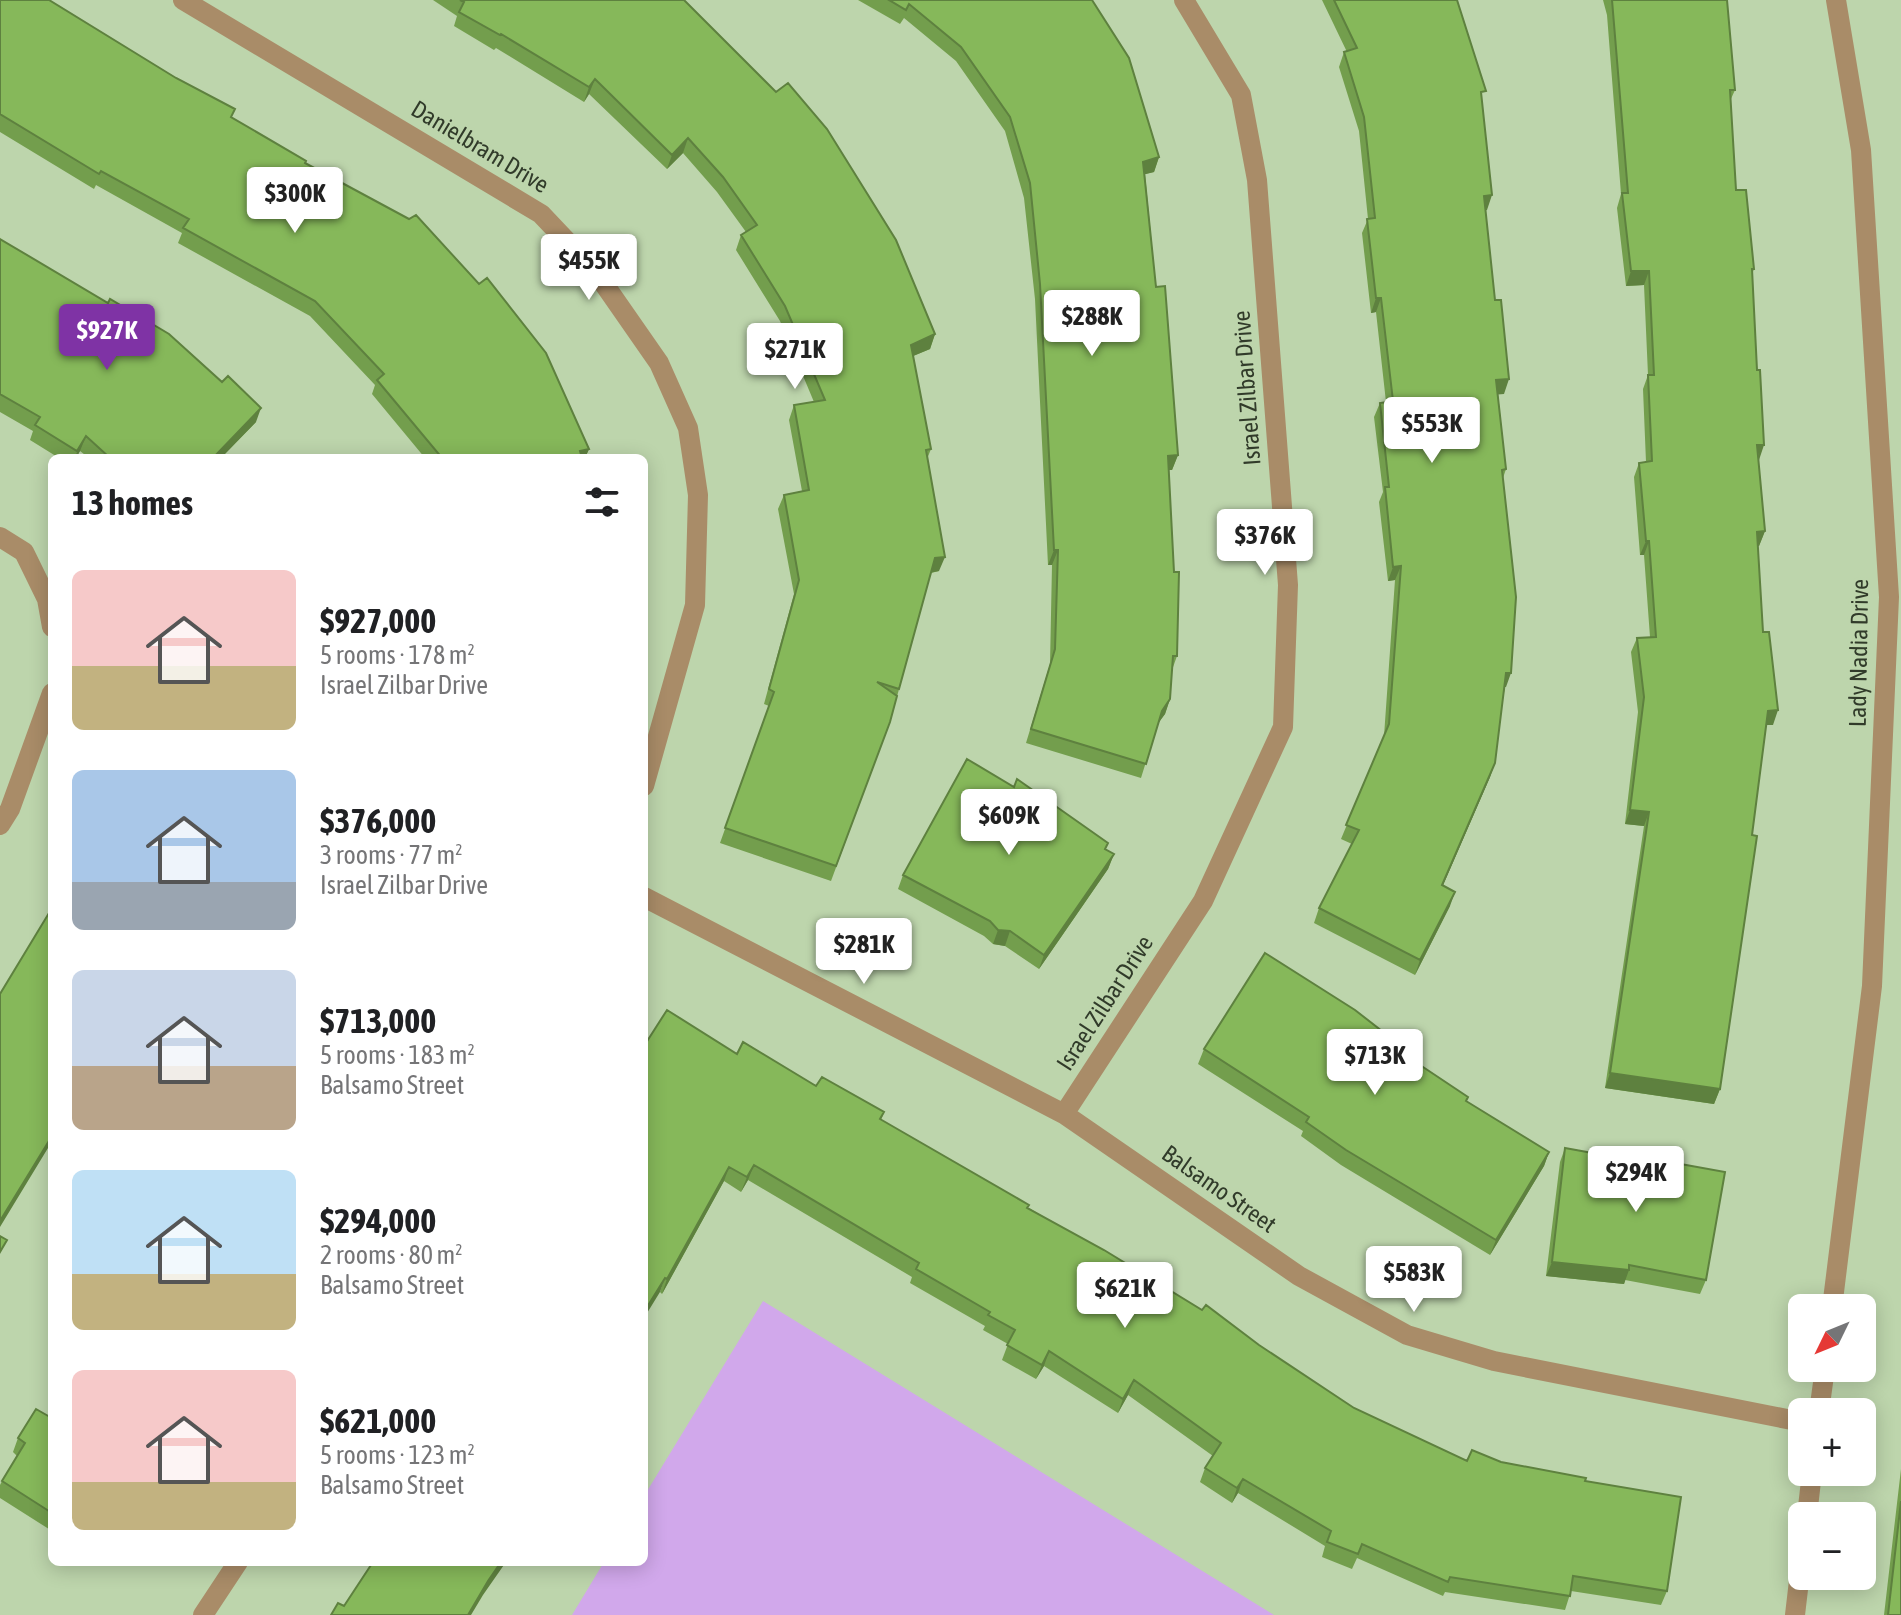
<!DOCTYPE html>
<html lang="en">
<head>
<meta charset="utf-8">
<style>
	:root { --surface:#fff; --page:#f2f2f2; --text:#202124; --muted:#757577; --accent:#7f33a5 }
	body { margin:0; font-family:"Asap Condensed",sans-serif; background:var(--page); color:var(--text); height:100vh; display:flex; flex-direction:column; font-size:30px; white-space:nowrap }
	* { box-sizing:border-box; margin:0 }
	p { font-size:26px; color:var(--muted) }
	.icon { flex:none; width:44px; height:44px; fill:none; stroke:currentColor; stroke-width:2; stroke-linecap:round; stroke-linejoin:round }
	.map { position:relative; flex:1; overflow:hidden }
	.details { position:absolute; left:48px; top:454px; width:600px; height:1112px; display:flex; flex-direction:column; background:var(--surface); border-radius:12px; box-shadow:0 4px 20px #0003 }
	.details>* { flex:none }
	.needle { width:52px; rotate:227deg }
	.controls { position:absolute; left:1788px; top:1294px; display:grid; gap:16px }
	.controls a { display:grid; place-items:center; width:88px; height:88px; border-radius:12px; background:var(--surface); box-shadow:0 4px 20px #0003; font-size:40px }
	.price { position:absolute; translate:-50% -68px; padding:0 18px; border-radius:8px; background:#fff; color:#222; font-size:26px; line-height:52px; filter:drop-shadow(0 2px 4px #0008) }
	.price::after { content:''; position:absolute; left:50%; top:48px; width:24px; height:18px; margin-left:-12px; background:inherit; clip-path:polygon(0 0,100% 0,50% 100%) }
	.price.current { background:var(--accent); color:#fff }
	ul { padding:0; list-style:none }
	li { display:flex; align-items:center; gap:24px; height:200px; padding:0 24px }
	li span { display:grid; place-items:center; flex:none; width:224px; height:160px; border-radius:12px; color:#555 }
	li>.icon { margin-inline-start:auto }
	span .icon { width:96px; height:96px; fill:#fffc; stroke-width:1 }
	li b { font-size:34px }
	h2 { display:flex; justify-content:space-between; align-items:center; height:96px; padding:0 24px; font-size:34px }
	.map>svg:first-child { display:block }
</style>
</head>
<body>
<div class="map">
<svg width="1901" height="1615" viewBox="0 0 1901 1615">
	<rect width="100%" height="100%" fill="#bdd5ac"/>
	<!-- green -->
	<path fill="#d1a8eb" d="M763,1301L1274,1615H572L604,1562H644V1496Z"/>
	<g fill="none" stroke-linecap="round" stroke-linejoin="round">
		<!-- minor -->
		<path stroke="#a98c68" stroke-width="20" d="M183,0L541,214L595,271L659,363L688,428L698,495L695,605L644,786
			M0,537L24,552L47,599L52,627
			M0,825L10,809L52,693
			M644,897L1064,1114L1299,1276L1407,1335L1494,1361L1802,1422
			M1064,1114L1203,901L1283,727L1288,585L1257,180L1241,95L1184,0
			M1832,1308L1872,986L1889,597L1861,150L1836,0
			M1819,1412L1825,1368
			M1807,1516L1812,1472
			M203,1615L238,1562
			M1795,1615L1802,1555"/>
	</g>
	<!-- wall -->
	<path fill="#739e4d" d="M0,0L232,118L305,163L589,449L585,458H425L372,394L375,385L310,316L178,243L182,233L96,185L94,189L0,132Z
		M433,0H684L935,334L930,349L913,356L931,449L927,459L939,571L931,573L890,722L831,881L720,843L769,706L764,704L794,594L778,509L784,495L802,491L789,420L794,405L814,402L780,321L736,250L741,235L746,232L717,192L683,153L667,169L589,94L584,102L496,48L494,50L454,26L457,16Z
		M858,0H1092L1159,157L1154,172L1145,174L1156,287L1178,455L1172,470H1169L1177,656L1172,670L1170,699L1165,714L1158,723L1141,778L1026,743L1050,664L1052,565H1048L1035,299L1024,198L1005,131L956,61L904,18L900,24Z
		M1322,0H1457L1482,102L1487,210H1485L1504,394H1498L1506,469L1503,478L1506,687H1505L1490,777L1443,885L1450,906L1415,975L1314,923L1319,908L1352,844L1341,839L1384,736L1395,580L1388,581L1379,502L1383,492L1374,417L1380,403L1386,402L1376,312L1371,313L1362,233L1368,219L1359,131L1339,67L1344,52H1347Z
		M1603,0H1727L1735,90L1730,101L1736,190L1754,269L1752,274L1758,460L1765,531L1759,546H1758L1763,632L1773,725H1766L1720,1089L1714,1104L1605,1088L1644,826L1625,824L1638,712L1631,652L1637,638L1650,637L1644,555H1640L1634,477L1639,463L1646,462L1643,389L1648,375L1644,285L1626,286L1617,208L1621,194L1607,15Z
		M0,239L256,422L221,458H89L80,451L76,458H59L30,440L33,431L0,412Z
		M1106,850L1114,854L1108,869L1039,969L1005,946L993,944L984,936L898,889L903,875Z
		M52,908V1150L48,1148Z
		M1396,1042L1394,1047L1468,1097L1466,1101L1549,1152L1544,1166L1490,1255L1341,1165L1301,1136L1303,1131L1198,1064L1204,1049Z
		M737,1054L884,1112L881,1120L1259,1345L1354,1408L1467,1461L1501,1462L1585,1481L1667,1591L1661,1605L1571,1591L1565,1610L1445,1592L1443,1596L1357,1558L1352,1569L1322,1557L1325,1546L1238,1493L1232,1503L1200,1482L1205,1468L1213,1456L1128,1395L1118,1413L1044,1366L1036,1379L1002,1360L1008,1344L983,1330L985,1326L910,1283L912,1277L748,1180L741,1192L724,1181L662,1294L660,1292Z
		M1565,1148L1663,1166L1664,1161L1706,1280L1700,1294L1625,1280L1624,1284L1546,1276L1560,1162Z
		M52,1414V1531L0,1498V1485L2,1481L17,1456L13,1452L18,1438L50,1417Z
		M1901,1469V1615H1884Z"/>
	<!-- shaded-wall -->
	<path fill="#5e813f" d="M595,79L589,94L584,102L589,87Z
		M688,138L683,153L667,169L672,155Z
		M1159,157L1154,172L1138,176L1143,162Z
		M1492,195L1487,210L1479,211L1484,196Z
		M1631,271H1649L1644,285L1626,286Z
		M1376,298H1381L1376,312L1371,313Z
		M935,334L930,349L906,359L911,345Z
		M1509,379L1504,394L1491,395L1496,380Z
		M261,408L256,422L221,458H213Z
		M86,436L80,451L76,458H74Z
		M1757,445H1764L1759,460Z
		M589,449L585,458H577L580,451Z
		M1178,455L1172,470H1163L1168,456Z
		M1765,531L1759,546H1752L1757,532Z
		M1646,541H1649L1644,555H1640Z
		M1054,550H1058L1052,565H1048Z
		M945,557L939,571L929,573L935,558Z
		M1401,566L1395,580L1388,581L1393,567Z
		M1506,673H1511L1506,687H1501Z
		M1170,699L1165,714L1157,725L1162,711Z
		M1778,710L1773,725H1763L1768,711Z
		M1495,763L1490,777L1437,899L1442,885Z
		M1630,810L1649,812L1644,826L1625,824Z
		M1114,854L1108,869L1039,969L1044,955Z
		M1455,892L1450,906L1415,975L1420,960Z
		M998,930L1010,931L1005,946L993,944Z
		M1610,1073L1720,1089L1714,1104L1605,1088Z
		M52,1136L48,1148L0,1227V1221Z
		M1549,1152L1544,1166L1490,1255L1496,1240Z
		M754,1165L748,1180L741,1192L747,1177Z
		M729,1167L724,1181L662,1294L667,1279Z
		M1552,1262L1629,1270L1624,1284L1546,1276Z
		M665,1278L660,1292L644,1318V1312Z
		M1049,1351L1044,1366L1036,1379L1042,1365Z
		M1134,1380L1128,1395L1118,1413L1123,1399Z
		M1243,1479L1238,1493L1232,1503L1237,1488Z
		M501,1562H506L483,1595L471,1615H468L488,1581Z"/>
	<!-- building -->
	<path fill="#86b85a" stroke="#5e813f" stroke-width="2" d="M0,0H49L176,78L235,109L231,117L306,161L305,163L409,219L416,215L479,284L487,278L546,353L589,449L580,451L582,458H442L377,380L384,374L315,301L183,228L189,219L101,171L99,174L0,114Z
		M460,0H684L776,92L788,83L827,129L896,240L935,334L911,345L931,449L926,450L945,557L935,558L899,689L877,682L897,696L890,722L836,866L725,828L774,692L769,689L799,580L784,495L809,490L794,405L825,400L785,306L741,235L757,225L723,177L688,138L672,155L595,79L589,87L501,34L500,35L459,12L464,2Z
		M889,0H1092L1129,58L1159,157L1143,162L1156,287L1165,286L1178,455L1168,456L1174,572H1179L1177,656H1173L1170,699L1162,711L1146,764L1031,729L1055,649L1058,550H1054L1040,284L1030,183L1010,117L961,47L909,4L906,10Z
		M1334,0H1457L1486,91L1481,92L1492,195L1484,196L1495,300H1501L1509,379L1496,380L1506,469L1502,470L1516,597L1511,673H1506L1495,763L1442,885L1455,892L1420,960L1319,908L1359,830L1346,825L1389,724L1401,566L1393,567L1385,487H1389L1380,403L1393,401L1381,298H1376L1367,219L1375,218L1364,117L1344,52L1357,48Z
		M1612,0H1727L1735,90H1730L1736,190H1746L1754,269H1752L1757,370H1760L1764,445H1757L1765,531L1757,532L1763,632H1769L1778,710L1768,711L1752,835L1757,836L1720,1089L1610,1073L1649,812L1630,810L1644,697L1637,638L1656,637L1649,541H1646L1639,463L1652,461L1648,375H1654L1649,271H1631L1622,193H1628Z
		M0,239L108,303L110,299L169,334L222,382L228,376L261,408L213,458H110L86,436L77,451L35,425L40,417L0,394Z
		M967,759L1014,787L1017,779L1108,843L1105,849L1114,854L1044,955L1010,931L998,930L990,921L903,875Z
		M52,908V1136L0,1221V994Z
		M1265,953L1355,1010L1396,1042L1393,1047L1468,1097L1466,1101L1549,1152L1496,1240L1346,1150L1306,1122L1309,1117L1204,1049Z
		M667,1010L737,1054L743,1042L816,1086L822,1077L884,1112L880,1119L1029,1205L1027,1208L1104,1250L1202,1310L1206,1305L1259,1345L1354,1408L1467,1461L1472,1450L1501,1462L1586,1478L1585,1481L1681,1497L1667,1591L1573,1576L1570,1596L1450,1577L1448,1582L1362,1544L1358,1554L1327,1542L1331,1531L1243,1479L1237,1488L1205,1468L1221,1443L1134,1380L1123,1399L1049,1351L1042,1365L1007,1345L1015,1330L988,1315L990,1312L916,1269L919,1263L754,1165L747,1177L729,1167L667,1279L665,1278L644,1312V1046Z
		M1565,1148L1664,1166V1161L1725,1172L1706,1280L1629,1265V1270L1552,1262Z
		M0,1236L7,1240L0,1252Z
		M36,1409L50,1417L52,1414V1513L2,1481L25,1443L18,1438Z
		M1901,1501V1615H1888Z
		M373,1562H501L488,1581L468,1615H331L338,1603L344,1606Z"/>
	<g text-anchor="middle" stroke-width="6" stroke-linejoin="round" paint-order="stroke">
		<!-- street labels -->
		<g font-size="24" fill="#313b2a" stroke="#bdd5ac">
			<text transform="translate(480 147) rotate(31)" y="8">Danielbram Drive</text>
			<text transform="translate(1247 388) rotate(-94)" y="8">Israel Zilbar Drive</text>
			<text transform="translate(1859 653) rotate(-89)" y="8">Lady Nadia Drive</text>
			<text transform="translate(1105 1003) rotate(-57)" y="8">Israel Zilbar Drive</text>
			<text transform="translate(1219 1189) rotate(35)" y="8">Balsamo Street</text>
		</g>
	</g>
</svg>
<div class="controls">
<a><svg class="needle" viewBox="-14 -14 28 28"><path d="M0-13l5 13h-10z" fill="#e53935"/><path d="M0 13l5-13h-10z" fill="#757577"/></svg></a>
<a>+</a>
<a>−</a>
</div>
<b class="price" style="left:295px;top:235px">$300K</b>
<b class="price" style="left:589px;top:302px">$455K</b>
<b class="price" style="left:1092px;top:358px">$288K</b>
<b class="price current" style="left:107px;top:372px">$927K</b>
<b class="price" style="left:795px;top:391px">$271K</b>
<b class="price" style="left:1432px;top:465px">$553K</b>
<b class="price" style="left:1265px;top:577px">$376K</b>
<b class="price" style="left:1009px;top:857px">$609K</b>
<b class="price" style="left:864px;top:986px">$281K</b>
<b class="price" style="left:1375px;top:1097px">$713K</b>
<b class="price" style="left:1636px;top:1214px">$294K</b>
<b class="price" style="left:1414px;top:1314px">$583K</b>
<b class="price" style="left:1125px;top:1330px">$621K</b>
<section class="details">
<h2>13 homes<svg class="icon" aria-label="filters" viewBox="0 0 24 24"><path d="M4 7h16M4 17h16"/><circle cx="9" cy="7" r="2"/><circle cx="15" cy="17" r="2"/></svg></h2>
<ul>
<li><span style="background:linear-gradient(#f6c9c9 60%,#c2b280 0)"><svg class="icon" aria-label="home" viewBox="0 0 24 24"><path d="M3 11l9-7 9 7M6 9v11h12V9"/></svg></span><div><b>$927,000</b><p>5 rooms · 178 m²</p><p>Israel Zilbar Drive</p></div></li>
<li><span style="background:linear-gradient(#a9c7e8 70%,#9aa5b1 0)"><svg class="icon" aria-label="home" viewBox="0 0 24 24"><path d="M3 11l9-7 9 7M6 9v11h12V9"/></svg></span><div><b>$376,000</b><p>3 rooms · 77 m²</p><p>Israel Zilbar Drive</p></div></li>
<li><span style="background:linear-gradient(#c9d6e8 60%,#b9a48a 0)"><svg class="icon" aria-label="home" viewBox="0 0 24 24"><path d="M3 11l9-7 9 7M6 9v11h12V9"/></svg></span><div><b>$713,000</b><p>5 rooms · 183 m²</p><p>Balsamo Street</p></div></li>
<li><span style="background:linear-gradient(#bfe0f5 65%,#c2b280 0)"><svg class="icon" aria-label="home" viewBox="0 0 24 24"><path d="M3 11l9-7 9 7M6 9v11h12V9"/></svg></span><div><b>$294,000</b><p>2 rooms · 80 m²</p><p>Balsamo Street</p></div></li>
<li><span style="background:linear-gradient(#f6c9c9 70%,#c2b280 0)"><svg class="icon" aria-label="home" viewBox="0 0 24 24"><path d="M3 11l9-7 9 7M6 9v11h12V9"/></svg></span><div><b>$621,000</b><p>5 rooms · 123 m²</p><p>Balsamo Street</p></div></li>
</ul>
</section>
</div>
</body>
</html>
